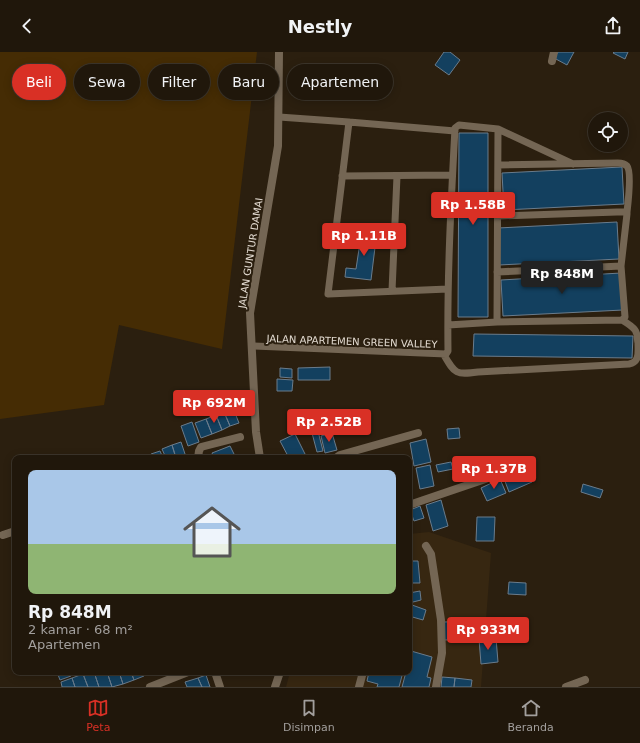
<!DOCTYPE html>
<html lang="id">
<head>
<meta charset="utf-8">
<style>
	:root { --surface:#20170b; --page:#2d2419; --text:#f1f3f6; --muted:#a29f9d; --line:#3d362c; --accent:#d93025 }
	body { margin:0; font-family:"DejaVu Sans",sans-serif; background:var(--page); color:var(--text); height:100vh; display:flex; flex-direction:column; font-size:15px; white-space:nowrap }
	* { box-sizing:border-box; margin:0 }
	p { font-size:13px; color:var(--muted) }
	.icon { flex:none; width:22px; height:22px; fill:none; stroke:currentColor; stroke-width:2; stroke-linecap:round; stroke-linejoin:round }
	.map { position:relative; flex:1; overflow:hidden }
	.panel { position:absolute; left:12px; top:403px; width:400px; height:220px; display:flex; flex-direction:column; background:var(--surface); border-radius:8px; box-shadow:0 2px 10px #0003,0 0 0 1px var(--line) }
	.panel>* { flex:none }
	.hud { position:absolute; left:12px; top:12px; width:400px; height:36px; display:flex; gap:8px }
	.fabs { position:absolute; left:588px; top:60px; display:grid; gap:8px }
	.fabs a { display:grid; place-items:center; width:40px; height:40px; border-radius:50%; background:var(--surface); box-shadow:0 2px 10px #0003,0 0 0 1px var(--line); font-size:20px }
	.price { position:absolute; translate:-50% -34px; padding:0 9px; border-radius:4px; background:var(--accent); color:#fff; font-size:13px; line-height:26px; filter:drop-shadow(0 1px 2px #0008) }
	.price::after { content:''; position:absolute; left:50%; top:24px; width:12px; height:9px; margin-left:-6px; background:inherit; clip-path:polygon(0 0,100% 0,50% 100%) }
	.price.selected { background:#222; color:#fff }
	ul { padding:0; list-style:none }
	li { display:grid; align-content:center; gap:8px; height:212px; padding:0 16px }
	li span { display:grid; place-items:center; height:124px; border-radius:8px; color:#555 }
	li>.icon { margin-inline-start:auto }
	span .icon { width:72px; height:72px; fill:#fffc; stroke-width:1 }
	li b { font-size:17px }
	.chip { padding:0 14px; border-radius:18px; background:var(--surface); box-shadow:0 2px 10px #0003,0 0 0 1px var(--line); font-size:14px; line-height:36px }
	.chip.selected { background:var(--accent); color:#fff }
	header { display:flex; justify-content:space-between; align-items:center; height:52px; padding:0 16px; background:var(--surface); font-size:18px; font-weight:800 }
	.tabs { display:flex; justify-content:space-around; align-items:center; height:56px; border-top:1px solid var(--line); background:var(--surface); font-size:11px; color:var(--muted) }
	.tabs a { display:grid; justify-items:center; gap:2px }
	.tabs .selected { color:var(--accent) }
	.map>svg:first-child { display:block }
</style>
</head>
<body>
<header><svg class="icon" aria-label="back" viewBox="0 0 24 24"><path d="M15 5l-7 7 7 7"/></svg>Nestly<svg class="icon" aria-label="share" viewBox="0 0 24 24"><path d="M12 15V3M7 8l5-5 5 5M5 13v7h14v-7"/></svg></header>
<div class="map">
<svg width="640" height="635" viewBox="0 0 640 635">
	<rect width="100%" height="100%" fill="#2b1f0f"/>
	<!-- built -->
	<path fill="#372711" d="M429,480L491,501L481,635H286L290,620H409V482Z"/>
	<!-- green -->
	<path fill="#452c04" d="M0,0H257L222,297L119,273L104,353L0,367Z"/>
	<!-- building -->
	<path fill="#13405f" stroke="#6a7c8c" d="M444,0H450L460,8L449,23L435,13Z
		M558,0H574L567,13L554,6Z
		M614,0H628L625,7L613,1Z
		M459,81H488V265H458Z
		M622,115L624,152L504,158L502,121Z
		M617,170L619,207L499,213L498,176Z
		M362,177L377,179L371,228L345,225L346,216L356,217Z
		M621,221L623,258L503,264L501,228Z
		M474,282L633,284L632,306L473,304Z
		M330,315V328H298V316Z
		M280,316L292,317V326L280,325Z
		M277,327L293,328L292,339H277Z
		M233,356L239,371L230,374L224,360Z
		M224,360L230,374L222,378L216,363Z
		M216,363L222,378L212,382L206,367Z
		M347,365L352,376L339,382L334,371Z
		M206,367L212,382L201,386L195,371Z
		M192,370L199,390L188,394L181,374Z
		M459,376L460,386L448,387L447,377Z
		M318,379L323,399L317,400L312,381Z
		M332,381L337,398L325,401L321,384Z
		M295,382L307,406H289L280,389Z
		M426,387L431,410L414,414L410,391Z
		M181,390L186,405L184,406H176L172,393Z
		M172,393L176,406H166L162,397Z
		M230,394L235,404L231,406H214L212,401Z
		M160,399L163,406H152L151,402Z
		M451,410L453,417L438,420L436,413Z
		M468,411L470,422L458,425L456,413Z
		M430,413L434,434L420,437L416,416Z
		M526,414L532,430L509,440L503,424Z
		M500,427L506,441L487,449L481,436Z
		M583,432L603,438L600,446L581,440Z
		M441,448L448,474L433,479L426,453Z
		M420,454L424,466L414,469L410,458Z
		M477,465H495L494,489H476Z
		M409,509H418L420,531H409Z
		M509,530L526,531V543L508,542Z
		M420,539L421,548L409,551V541Z
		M412,553L426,558L423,568L409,564Z
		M474,569L475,587L444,588V570Z
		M496,586L498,610L481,612L479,587Z
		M411,599L432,605L427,625L431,626L429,635H402L406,620H409V608Z
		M57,620H70L71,624L60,628Z
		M89,620H94L99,635H88L83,622Z
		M94,620H107L112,635H99Z
		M107,620H119L123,632L112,635Z
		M119,620H131L134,628L123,632Z
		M131,620H142L144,624L134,628Z
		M369,620H403L399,635H377L378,632L367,629Z
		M83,622L88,635H75L72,626Z
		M206,623L210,635H202L198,626Z
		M442,625L455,626L454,635H441Z
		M72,626L75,635H62L61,630Z
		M198,626L202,635H187L185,630Z
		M455,626L472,628L471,635H454Z"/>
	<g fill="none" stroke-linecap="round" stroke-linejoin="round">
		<!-- service -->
		<path stroke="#746654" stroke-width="7" d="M279,65L349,70L455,79
			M349,70L328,242L448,237
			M498,113L618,111C621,111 625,112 627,114C632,120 628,151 627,160
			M342,124L452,123
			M497,220L621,214L627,162V160H617L498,164
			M392,239L397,124
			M497,270L498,77
			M448,273L497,270L622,268L625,265L621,214
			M252,294L446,302L448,299C447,225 451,151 455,76L459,73L498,77L573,112
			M444,303C455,322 456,323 478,320L629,312C640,310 638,300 638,291C637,287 638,282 635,278C632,274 627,271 622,268"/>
		<!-- minor -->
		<path stroke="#746654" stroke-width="8" d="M552,9L554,0
			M198,406L199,399L201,395L240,385
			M260,406L256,380L250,261L278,94L279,0
			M336,406L340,403L418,381
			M409,453L506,420
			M3,483L15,479
			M426,494L431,502L441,568L442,601L436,635
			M215,620L220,635
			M150,635L188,620
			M275,635L280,620
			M359,635L363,620
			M566,635L585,628"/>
	</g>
	<g text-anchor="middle" stroke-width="4" stroke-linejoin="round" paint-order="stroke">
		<!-- street labels -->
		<g font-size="10" fill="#e3dbd1" stroke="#2b1f0f">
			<text transform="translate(250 201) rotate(-81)" y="4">JALAN GUNTUR DAMAI</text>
			<text transform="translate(352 289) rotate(2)" y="4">JALAN APARTEMEN GREEN VALLEY</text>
		</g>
	</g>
</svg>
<div class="fabs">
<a><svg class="icon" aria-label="locate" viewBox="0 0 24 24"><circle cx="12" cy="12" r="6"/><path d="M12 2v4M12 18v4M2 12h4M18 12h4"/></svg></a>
</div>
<b class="price" style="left:473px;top:174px">Rp 1.58B</b>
<b class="price" style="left:364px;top:205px">Rp 1.11B</b>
<b class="price selected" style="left:562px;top:243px">Rp 848M</b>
<b class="price" style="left:214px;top:372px">Rp 692M</b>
<b class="price" style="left:329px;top:391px">Rp 2.52B</b>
<b class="price" style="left:494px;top:438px">Rp 1.37B</b>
<b class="price" style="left:488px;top:599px">Rp 933M</b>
<div class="hud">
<a class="chip selected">Beli</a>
<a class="chip">Sewa</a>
<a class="chip">Filter</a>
<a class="chip">Baru</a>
<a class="chip">Apartemen</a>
</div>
<section class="panel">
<ul>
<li><span style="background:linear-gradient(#a9c7e8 60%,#8fb573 0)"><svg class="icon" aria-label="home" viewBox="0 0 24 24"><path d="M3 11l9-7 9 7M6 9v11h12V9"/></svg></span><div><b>Rp 848M</b><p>2 kamar · 68 m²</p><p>Apartemen</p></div></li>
</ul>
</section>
</div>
<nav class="tabs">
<a class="selected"><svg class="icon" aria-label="map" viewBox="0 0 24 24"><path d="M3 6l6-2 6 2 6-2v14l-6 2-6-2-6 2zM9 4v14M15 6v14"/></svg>Peta</a>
<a><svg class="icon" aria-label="saved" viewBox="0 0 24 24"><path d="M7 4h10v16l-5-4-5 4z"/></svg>Disimpan</a>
<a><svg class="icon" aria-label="home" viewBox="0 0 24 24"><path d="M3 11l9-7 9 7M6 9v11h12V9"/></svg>Beranda</a>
</nav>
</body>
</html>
